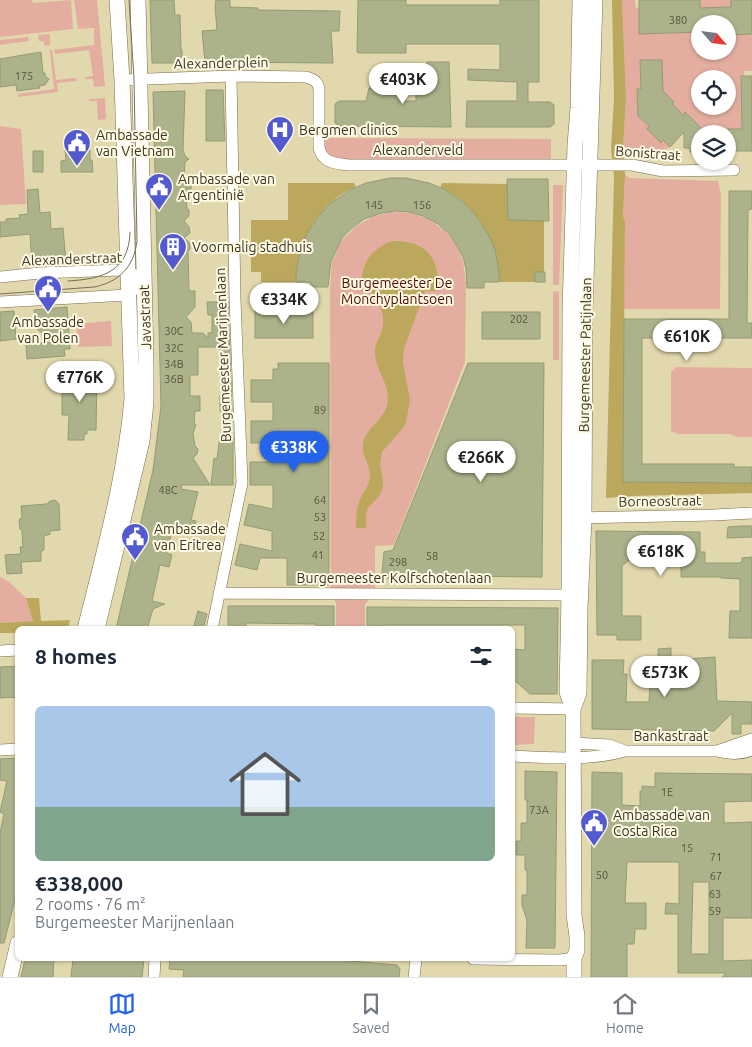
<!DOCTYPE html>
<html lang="en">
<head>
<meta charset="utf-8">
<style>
	:root { --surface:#fff; --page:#f6f6f7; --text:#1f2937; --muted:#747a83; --line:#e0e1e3; --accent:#2563eb }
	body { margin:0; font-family:Ubuntu,sans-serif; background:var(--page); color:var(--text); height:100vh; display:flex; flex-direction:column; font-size:19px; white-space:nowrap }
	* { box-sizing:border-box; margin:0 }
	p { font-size:16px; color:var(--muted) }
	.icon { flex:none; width:28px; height:28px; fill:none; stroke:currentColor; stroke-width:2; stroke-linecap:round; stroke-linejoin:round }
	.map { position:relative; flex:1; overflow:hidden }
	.details { position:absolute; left:15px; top:626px; width:500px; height:335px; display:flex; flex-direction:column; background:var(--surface); border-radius:8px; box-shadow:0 1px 4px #0004 }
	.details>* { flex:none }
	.needle { width:32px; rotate:118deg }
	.fabs { position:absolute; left:691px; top:15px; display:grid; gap:10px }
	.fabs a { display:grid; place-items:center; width:45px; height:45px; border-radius:50%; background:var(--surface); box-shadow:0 1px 4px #0004; font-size:25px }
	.price { position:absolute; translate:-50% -42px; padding:0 11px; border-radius:18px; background:#fff; color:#222; font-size:16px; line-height:32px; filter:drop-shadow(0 1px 2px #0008) }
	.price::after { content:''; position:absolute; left:50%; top:30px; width:15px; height:11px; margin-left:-8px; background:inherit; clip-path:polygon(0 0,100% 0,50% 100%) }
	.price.selected { background:var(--accent); color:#fff }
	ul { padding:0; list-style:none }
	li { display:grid; align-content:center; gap:10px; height:265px; padding:0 20px }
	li+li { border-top:1px solid var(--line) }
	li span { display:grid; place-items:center; height:155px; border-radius:8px; color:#555 }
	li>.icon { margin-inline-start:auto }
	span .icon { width:90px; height:90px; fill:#fffc; stroke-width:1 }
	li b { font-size:21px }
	h2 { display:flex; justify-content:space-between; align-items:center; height:60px; padding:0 20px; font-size:21px }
	.menu { display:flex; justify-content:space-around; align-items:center; height:70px; border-top:1px solid var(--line); background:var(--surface); font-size:14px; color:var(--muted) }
	.menu a { display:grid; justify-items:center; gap:2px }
	.menu .selected { color:var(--accent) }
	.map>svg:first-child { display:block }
</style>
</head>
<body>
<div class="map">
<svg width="752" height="977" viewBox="0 0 752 977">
	<rect width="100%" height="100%" fill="#e2d8ad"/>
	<!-- green -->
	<path fill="#e3aea0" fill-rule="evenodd" d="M0,0H32L33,3L71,0L73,29L0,37Z
		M74,0H97L105,86L94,87L93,79H85V77L93,76L89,50L55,54L54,50L94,45V28L78,29Z
		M622,0H635L636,8H639L640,34L700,32V51H728V31H731L732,35L752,34V71H744V76L741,77L742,129L699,130L672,104L674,101L663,91L662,60H640L641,89L637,90L638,116L670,147L661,151L623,149L626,98ZM700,79H728V106H700Z
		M700,0H731V7L700,8Z
		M50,34V45L44,46V41H39L38,35Z
		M28,37L29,41L0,45V40Z
		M50,50H52L56,80L76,78L77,81L57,83L58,92L18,97V94L54,89Z
		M105,98L106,119L98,120L97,101H89V99Z
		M0,126L21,129L26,204L0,205Z
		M319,138L551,139V159L348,165L326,160Z
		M625,175L630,178L718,181L721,194L720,309H624L625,221L623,217Z
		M553,185H563L559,285H553Z
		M391,212L411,213L428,219L445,231L456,244L463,261L466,284L465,362L394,545L375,546V590L365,605V629H336V603L331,590L330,288L332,262L340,242L355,227L372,217Z
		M559,291V360H553V292Z
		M111,321L112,346L78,347L76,324Z
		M676,367L752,368V437H737L730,434H678L671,431V372Z
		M0,577L8,581L26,598L33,621L0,623Z
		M513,717H535L534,744L513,745Z"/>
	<!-- water -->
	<path fill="#bba85d" d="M612,0H622L626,98L623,149L625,175L623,217L625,221L623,482L752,483V493L632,496L606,498L614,176L611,150L614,98Z
		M288,183H354L356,187C318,202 296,243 296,282H261V272H251V220H288Z
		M442,183L507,184L544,220V272H535V282H499C499,243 477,203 440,188Z
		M392,241C427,240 439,258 439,291H425L404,349L403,362L410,400L406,423L403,428L382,452L380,465L383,480V487L380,495L368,508L366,514V528H356C356,519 356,510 359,502C362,492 371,485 370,474C369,461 358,451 365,437C370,426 383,419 387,406C392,384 375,372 375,352C374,344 380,338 382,330C386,316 380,303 371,292L361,291C361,266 367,251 392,241Z
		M26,598H39L41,621L70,620L68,629H18L17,633H0V623L33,621Z"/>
	<!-- building -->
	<path fill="#acb38a" stroke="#949b73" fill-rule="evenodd" d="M150,0H174L175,15H180L181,49L182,50V57L180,58V63H152Z
		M216,0H230V7L258,8V10L340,11L339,31H331L333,63L205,62L202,31L217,30L215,7Z
		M358,0H406V5H500V0H539V82H528V102H550L554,105V124L550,127H466L467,101H517V82L468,80V69L500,70V44H406V53H359L357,52Z
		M639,0H700V8L731,7V0H752V34L731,35V31H728V24H700V32L639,34Z
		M41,52L43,73H45V76L49,79L45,85L39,86L40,88L17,91L16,85L0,87V59Z
		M640,60H662L663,91L674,102L672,104L684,116L685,112L707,134H700V152H690V148H684V132L670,147L663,140L661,143L647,129L649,126L638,116L637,89H641Z
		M427,62H449L451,127L340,126L335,123V104L339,101H366L369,88L383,90L397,88L400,101H416V81L427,80Z
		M741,76H752V151H728V129H742Z
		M206,90H223L225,141H206Z
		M185,91L183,150L185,156L189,159L185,162L184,177H191V189H186L187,209L189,210V216L184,221L189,227L190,233L184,238L190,243V249L188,251L189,291H195V307L186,317L191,322L192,333H203L208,338V333H212V315H208L207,302H228L232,411H220V395H222L220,347H198V375H190V396H200V411H195L194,423L196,425L193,433L195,446L198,449L197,454L193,458L210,485H182L181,489L198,492L191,520L196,521L193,532L174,527L171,536L166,553L172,555L169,567L160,565L152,601L165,604L153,609L147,629H116L153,470L161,406L153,92Z
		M82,143L87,150H90V160H92L93,172H61V161L66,160L65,150H77Z
		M33,151H43V172H33Z
		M390,178H406L429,183L444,189L464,203L475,214L488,234L495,249L499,272V282H484V288H467L466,269L463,257L456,244L449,234L438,224L423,216L409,212L395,211L382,213L364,219L352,228L342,238L331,261L328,287H311V282H296V272L301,248L307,233L320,214L332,202L352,189L366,183Z
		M507,179H548L549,221L508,220Z
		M38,189L40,213L50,212L51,229L63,228L66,262L32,265L30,234L0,237V222H6V219L20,218L19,215L28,214L27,190Z
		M729,191H752V209L748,210L747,323H752V338H642V464H734V467H752V483L623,482L624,319H729Z
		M535,272H545V282H535Z
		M67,307L70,349H64L65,356L27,359L26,344L53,342L31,324L36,319L34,310Z
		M14,311L16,339L0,341V312Z
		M255,311L313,312V338H255Z
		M482,312H540V339H482Z
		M278,363H329V585H287V558H260L257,570L235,565L240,544L272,551V531L244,525L249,504L273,509V485H250V462H273V443H251V421H273V402H251V380H273V369H278Z
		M468,363H544L542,577L439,576L405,579L384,578L382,573L384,552L393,550Z
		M65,372H92V377H97L96,430H87V434H84V440H68L69,415H62V392H67L62,380Z
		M220,436L233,438V485H211L214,458L217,459Z
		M55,500L59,504L60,530L50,531V534L44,536V550L41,551V561L21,562L22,573L7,574L5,555L21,554L20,547H23L22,531L20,529L19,520L22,517L21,506L47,504L50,501Z
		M741,526H752V537L727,538L728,527Z
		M596,531L700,532V552H705V563H739L742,562V558L752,557V638H729L730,611H740V579L721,578V577H681V558H632L622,566V616H641V640H617V635H597Z
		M228,606H334V629H316V624L246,623V629H228Z
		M367,607L558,608L557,694H530L512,678V649L525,650V625H385V629H371V625H367Z
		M198,611L207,614L203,629H193Z
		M671,648V660L715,657L717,701L752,702V724H741V734H732V713L714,731L592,729V660H624L623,674H627L626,702H649L650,685H659L658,649Z
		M18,666V697L0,698V667Z
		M18,758V888L4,943H0V833L4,814L0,812L7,781L0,780V759Z
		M525,771L557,772L555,948H526L527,920L522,905V895H527V870H525V855H516V841H521V823H527V800H525Z
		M592,772L622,773V805L640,806V791H642V786L655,787V773L752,774V801L724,802V823L752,822V918H723V961L752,960V977H722L726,973H678V914H665L666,903L679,904V862H627L625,903H646V929H635L634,944H627V977H591ZM693,882H709V954H691Z
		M25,959H54L53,977H21Z
		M73,959H144L142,977H71Z
		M170,959H327L397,965L400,969L399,977H183L184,970L169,969Z"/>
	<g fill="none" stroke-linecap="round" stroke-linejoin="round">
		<defs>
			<path id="street" d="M122,80L231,76L306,77C313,79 318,81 319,89V148C323,163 334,163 348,165H632L663,171L734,170
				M0,277L40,273L121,270L127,271L144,280L128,295L0,302
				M576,518L714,515L752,513
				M219,593L569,595
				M212,629L242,483L235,299L231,76
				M0,651L18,650
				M512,708L573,709
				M573,743L609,745L625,751
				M0,750L18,749
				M717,751L752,739
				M512,756C548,758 591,761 625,751H717C730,754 739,755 752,750
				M473,959L560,960L574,958
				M154,977L155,959
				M414,977L416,959"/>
			<path id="secondary" d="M85,629C104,552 125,478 132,399L122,80L117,0
				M97,629L142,441L146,402V363L138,0
				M573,709L579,693L580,608L584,518L585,311L595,0
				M10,977L18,943
				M574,977V958L577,950V936L574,915L573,709L567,692L569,595L570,311L575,145L578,108L580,0"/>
		</defs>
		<!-- street casing -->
		<use href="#street" stroke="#786e47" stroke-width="12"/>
		<!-- secondary casing -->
		<use href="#secondary" stroke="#786e47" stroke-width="16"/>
		<!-- street -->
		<use href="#street" stroke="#fff" stroke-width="11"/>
		<!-- secondary -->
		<use href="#secondary" stroke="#fff" stroke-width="15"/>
		<!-- tram -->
		<path stroke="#766f55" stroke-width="1" d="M68,281C102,279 129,272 130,232
			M0,294L94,287C119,282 134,267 137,241L134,79L129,0"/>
	</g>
	<!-- icons -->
	<defs>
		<symbol id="hospital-pin" viewBox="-11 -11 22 30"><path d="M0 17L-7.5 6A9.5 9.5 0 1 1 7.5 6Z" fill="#535ad1" stroke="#fef9e3"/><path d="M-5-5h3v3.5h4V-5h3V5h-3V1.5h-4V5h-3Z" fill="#fff"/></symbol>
		<symbol id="civic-pin" viewBox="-11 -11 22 30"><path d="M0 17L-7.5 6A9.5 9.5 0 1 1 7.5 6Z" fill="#535ad1" stroke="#fef9e3"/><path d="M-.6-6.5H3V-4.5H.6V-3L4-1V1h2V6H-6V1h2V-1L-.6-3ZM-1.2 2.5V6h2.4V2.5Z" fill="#fff"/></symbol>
		<symbol id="building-pin" viewBox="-11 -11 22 30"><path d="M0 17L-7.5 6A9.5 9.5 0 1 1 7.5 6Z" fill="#535ad1" stroke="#fef9e3"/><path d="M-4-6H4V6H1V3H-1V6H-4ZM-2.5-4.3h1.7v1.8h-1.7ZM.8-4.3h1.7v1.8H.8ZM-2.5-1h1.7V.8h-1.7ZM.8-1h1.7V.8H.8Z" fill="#fff"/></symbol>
	</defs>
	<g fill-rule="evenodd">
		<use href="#hospital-pin" x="264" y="114" width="32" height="43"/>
		<use href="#civic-pin" x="61" y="127" width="32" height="43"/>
		<use href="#civic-pin" x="143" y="171" width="32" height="43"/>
		<use href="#building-pin" x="157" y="231" width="32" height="43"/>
		<use href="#civic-pin" x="32" y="273" width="32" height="43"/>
		<use href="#civic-pin" x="119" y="521" width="32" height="43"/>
		<use href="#civic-pin" x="578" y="807" width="32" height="43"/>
	</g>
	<g text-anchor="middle" stroke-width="4" stroke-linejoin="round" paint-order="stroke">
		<!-- number labels -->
		<g font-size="11" fill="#56543e">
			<text x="678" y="24">380</text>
			<text x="24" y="80">175</text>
			<text x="374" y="209">145</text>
			<text x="422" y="209">156</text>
			<text x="519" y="323">202</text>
			<text x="174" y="335">30C</text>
			<text x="174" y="352">32C</text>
			<text x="174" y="368">34B</text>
			<text x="174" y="383">36B</text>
			<text x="320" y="414">89</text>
			<text x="168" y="494">48C</text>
			<text x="320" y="504">64</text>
			<text x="320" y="521">53</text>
			<text x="319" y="540">52</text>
			<text x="318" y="559">41</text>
			<text x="432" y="560">58</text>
			<text x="398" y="566">298</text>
			<text x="667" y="796">1E</text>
			<text x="539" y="814">73A</text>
			<text x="687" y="852">15</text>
			<text x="716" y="861">71</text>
			<text x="602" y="879">50</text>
			<text x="716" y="880">67</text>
			<text x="715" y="898">63</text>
			<text x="715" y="915">59</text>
		</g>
		<!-- street labels -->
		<g font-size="14" fill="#393524" stroke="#fef9e3">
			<text transform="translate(221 63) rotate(-1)" y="5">Alexanderplein</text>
			<text x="418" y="155">Alexanderveld</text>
			<text transform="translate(648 153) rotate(4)" y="5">Bonistraat</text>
			<text transform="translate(72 259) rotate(-2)" y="5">Alexanderstraat</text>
			<text transform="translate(145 317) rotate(-92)" y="5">Javastraat</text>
			<text transform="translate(223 355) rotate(-92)" y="5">Burgemeester Marijnenlaan</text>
			<text transform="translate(585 355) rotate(-89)" y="5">Burgemeester Patijnlaan</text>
			<text transform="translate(660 501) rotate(-1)" y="5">Borneostraat</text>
			<text x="394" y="583">Burgemeester Kolfschotenlaan</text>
			<text x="671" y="741">Bankastraat</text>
		</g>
		<!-- poi labels -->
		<g font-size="14" fill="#393524" stroke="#fef9e3" text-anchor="start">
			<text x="299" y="135">Bergmen clinics</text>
			<text x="96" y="140">Ambassade<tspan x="96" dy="16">van Vietnam</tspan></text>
			<text x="178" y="184">Ambassade van<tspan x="178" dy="16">Argentinië</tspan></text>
			<text x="192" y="252">Voormalig stadhuis</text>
			<text x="48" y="327" text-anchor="middle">Ambassade<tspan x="48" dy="16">van Polen</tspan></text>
			<text x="154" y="534">Ambassade<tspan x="154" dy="16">van Eritrea</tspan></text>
			<text x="613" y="820">Ambassade van<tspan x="613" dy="16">Costa Rica</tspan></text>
		</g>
		<!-- park labels -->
		<g font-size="14" fill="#500c00" stroke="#fef9e3">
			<text x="397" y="288">Burgemeester De<tspan x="397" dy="16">Monchyplantsoen</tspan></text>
		</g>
	</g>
</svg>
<div class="fabs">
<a><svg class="needle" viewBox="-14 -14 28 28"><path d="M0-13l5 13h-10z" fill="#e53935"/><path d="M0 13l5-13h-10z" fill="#747a83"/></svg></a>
<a><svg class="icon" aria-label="locate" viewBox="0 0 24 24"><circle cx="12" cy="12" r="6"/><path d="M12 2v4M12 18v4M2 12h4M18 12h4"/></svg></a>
<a><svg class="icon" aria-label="layers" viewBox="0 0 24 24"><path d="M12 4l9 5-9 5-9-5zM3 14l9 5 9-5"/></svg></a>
</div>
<b class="price" style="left:403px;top:105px">€403K</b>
<b class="price" style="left:284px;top:325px">€334K</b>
<b class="price" style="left:687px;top:362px">€610K</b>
<b class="price" style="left:80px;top:403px">€776K</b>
<b class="price selected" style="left:294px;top:473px">€338K</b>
<b class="price" style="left:481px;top:483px">€266K</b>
<b class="price" style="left:661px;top:577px">€618K</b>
<b class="price" style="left:665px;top:698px">€573K</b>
<section class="details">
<h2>8 homes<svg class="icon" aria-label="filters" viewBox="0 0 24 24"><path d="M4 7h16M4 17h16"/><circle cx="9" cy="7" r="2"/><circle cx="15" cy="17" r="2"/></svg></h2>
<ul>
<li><span style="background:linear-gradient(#a9c7e8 65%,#7fa58c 0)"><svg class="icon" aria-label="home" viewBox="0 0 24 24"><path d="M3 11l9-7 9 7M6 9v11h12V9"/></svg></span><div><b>€338,000</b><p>2 rooms · 76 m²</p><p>Burgemeester Marijnenlaan</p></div></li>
</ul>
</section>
</div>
<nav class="menu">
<a class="selected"><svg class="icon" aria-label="map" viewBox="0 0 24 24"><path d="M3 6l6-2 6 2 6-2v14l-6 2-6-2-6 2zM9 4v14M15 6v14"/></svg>Map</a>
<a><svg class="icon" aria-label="saved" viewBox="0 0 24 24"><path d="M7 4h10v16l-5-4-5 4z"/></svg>Saved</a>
<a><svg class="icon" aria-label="home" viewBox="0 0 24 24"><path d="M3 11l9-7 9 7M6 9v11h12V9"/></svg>Home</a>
</nav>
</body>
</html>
